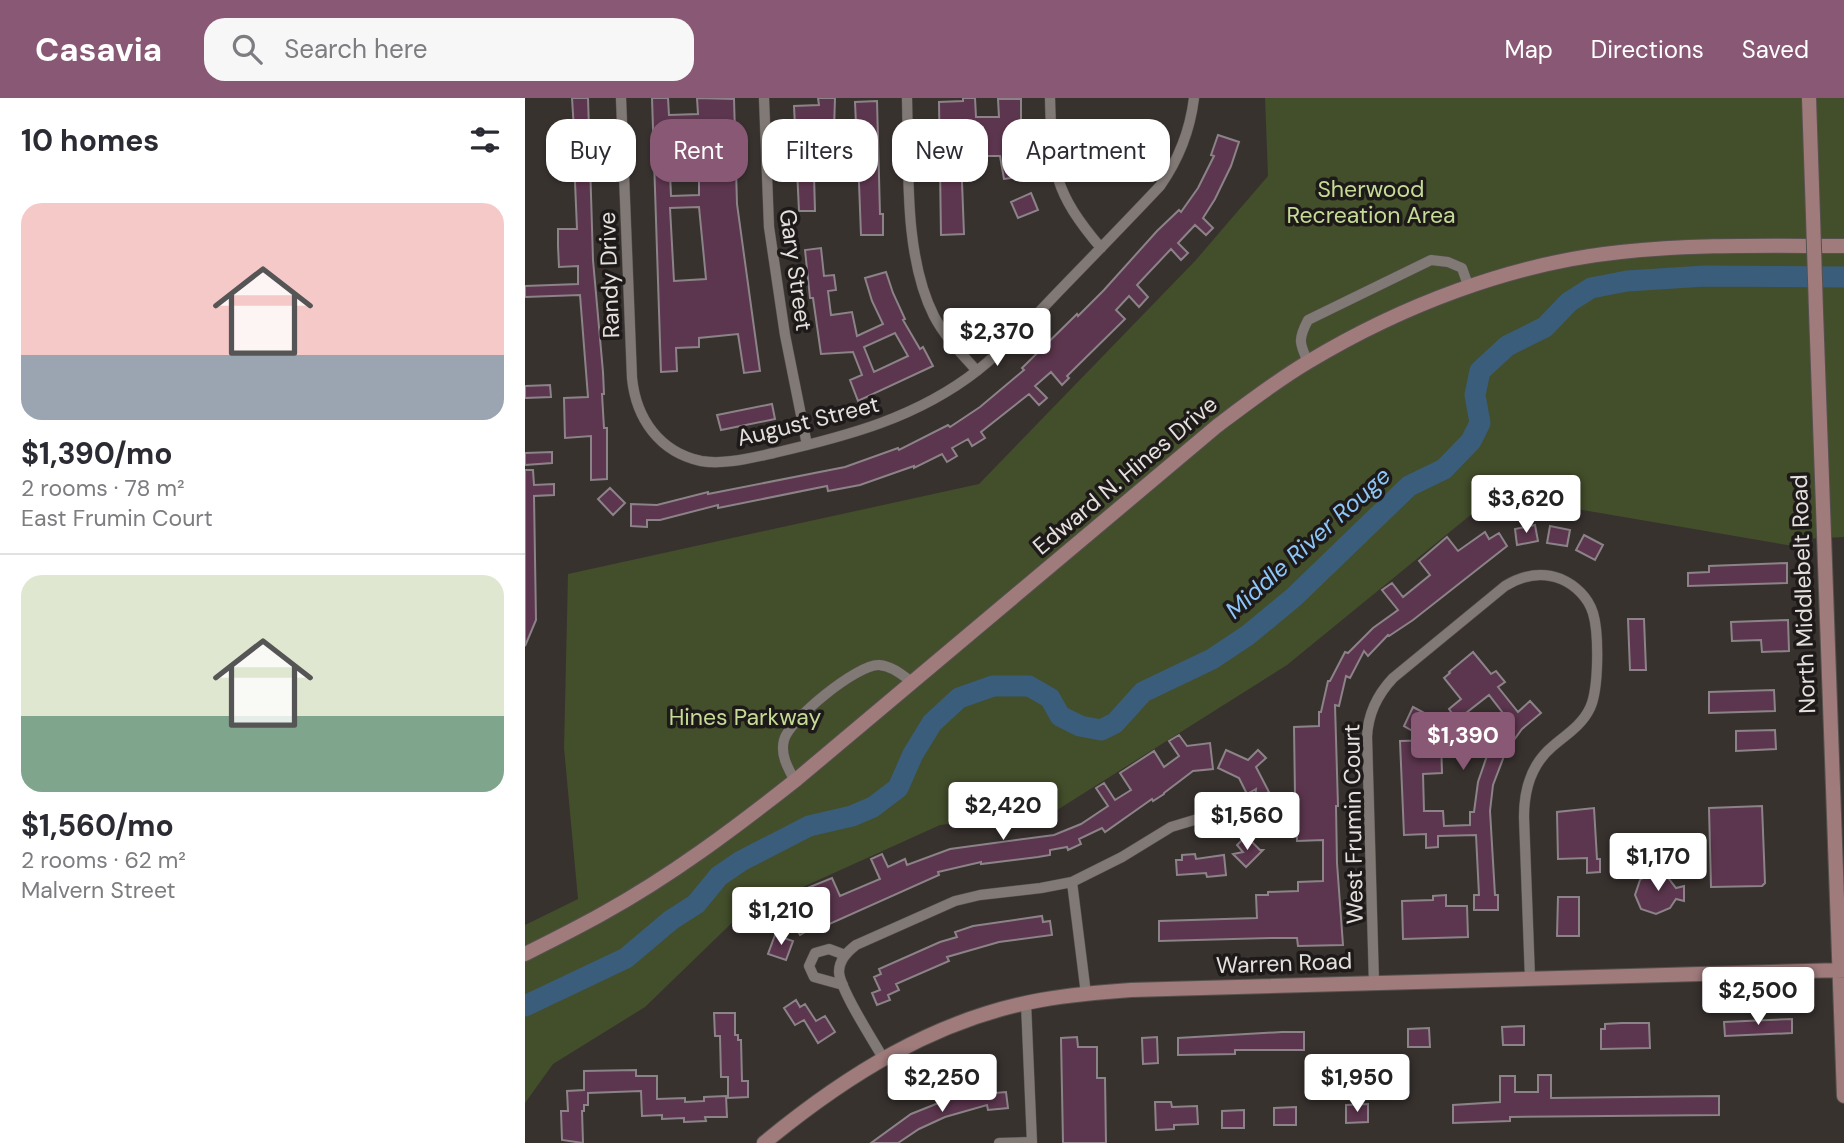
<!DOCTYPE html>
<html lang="en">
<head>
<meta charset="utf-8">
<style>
	:root { --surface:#fff; --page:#f7f7f7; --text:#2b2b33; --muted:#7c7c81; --line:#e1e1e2; --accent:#895875 }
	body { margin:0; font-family:"DM Sans",sans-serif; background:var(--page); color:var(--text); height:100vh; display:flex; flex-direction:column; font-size:26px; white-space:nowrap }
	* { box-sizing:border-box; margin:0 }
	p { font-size:23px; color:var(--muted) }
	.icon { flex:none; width:38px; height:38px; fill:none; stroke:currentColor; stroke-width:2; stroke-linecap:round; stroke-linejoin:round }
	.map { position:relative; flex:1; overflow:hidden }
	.sheet { display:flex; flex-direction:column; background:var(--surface); width:525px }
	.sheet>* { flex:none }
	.top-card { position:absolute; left:21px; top:21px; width:665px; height:63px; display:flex; gap:14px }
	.price { position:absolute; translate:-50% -60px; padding:0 16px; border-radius:7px; background:#fff; color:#222; font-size:23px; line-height:46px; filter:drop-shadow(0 2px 4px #0008) }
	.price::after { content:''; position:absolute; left:50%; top:42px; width:21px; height:16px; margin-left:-10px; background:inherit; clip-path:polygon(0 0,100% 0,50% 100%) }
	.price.on { background:var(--accent); color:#fff }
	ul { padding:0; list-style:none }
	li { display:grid; align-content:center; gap:14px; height:371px; padding:0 21px }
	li+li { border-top:2px solid var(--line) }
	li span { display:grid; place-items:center; height:217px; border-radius:21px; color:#555 }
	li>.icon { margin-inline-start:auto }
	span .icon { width:126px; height:126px; fill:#fffc; stroke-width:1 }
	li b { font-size:30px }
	h2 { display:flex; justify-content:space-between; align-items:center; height:84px; padding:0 21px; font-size:30px }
	.chip { padding:0 24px; border-radius:21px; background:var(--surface); box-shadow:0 2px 5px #0004; font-size:24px; line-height:63px }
	.chip.on { background:var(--accent); color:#fff }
	header { display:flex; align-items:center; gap:42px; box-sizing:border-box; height:98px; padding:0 35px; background:var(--accent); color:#fff }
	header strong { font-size:33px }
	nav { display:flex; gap:38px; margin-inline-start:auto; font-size:24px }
	.search { width:490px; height:63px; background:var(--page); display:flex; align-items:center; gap:18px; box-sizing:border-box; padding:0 24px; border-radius:21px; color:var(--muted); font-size:26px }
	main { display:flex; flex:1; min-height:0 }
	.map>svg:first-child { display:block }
</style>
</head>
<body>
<header>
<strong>Casavia</strong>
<div class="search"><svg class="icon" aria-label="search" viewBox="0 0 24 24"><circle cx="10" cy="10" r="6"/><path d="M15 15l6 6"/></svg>Search here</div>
<nav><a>Map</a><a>Directions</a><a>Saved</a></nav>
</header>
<main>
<section class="sheet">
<h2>10 homes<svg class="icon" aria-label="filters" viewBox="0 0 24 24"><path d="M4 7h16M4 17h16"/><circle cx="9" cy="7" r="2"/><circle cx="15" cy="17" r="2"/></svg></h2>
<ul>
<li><span style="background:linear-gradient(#f6c9c9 70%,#9aa5b1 0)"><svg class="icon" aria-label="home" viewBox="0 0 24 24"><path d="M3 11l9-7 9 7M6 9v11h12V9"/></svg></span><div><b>$1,390/mo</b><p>2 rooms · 78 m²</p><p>East Frumin Court</p></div></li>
<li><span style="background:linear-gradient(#dfe7d0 65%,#7fa58c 0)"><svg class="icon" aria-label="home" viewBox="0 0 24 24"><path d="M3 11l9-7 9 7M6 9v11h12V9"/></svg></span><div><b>$1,560/mo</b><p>2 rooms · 62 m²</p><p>Malvern Street</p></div></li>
</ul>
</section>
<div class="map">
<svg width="1319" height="1045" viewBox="0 0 1319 1045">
	<rect width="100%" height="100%" fill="#38322f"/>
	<!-- green -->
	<path fill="#434e2b" d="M740,0H1319V439L1278,441L1268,448L970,397L762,567L529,714L415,727L214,818L120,909L28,966L0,1005V827L53,801L39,650L43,476L454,386L670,163L743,78Z"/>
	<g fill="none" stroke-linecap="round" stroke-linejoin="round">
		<!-- river -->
		<path stroke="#3a5d7b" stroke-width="21" d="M0,908L101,860L146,822L171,806L194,778L216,763L284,728L327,718L348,709L373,690L388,656L407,625L434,600L468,588H504L525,600L535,618L555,628L576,632L590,625L618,594L687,561L723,537L769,499L884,388L919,371L946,343L955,325L950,297L955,273L982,248L1020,229L1044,204L1066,190L1102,183L1180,178L1319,179"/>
	</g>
	<!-- building -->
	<path fill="#5c364e" stroke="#8b8387" stroke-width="2" fill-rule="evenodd" d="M47,0H63L68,162L78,274L79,296H77L79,330H82V381L66,382V338L40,340L39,300L63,299L55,197L0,199V188L53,186V168L34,169L33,148V131H52L49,60H29V48H50Z
		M127,0H143L144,17L173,16L172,0L209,1L212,106L235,273L219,275L213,236L174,240V249L151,250L152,273L136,274ZM144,53H172L173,64L195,63V82L174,83V97L146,98ZM174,109L181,181L149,183L145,110Z
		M293,0H310L309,31L287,32V51L332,49L330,4L352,3L355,116H358V137H336L333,59L310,60V76L289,77L290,113H274L269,8L294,7Z
		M438,0H450L451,19H474L473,1H496V51L501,78L479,81L475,58H436L439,136L416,137L414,4L438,3ZM458,29V47L437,48L436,30Z
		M693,37L714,44L706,68L690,101L678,120L688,130L681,137L670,127L653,145L663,155L656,162L646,151L612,187L623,199L614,209L604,198L591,212L600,221L542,278L544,280L537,287L526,274L510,288L522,300L514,307L504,296L456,334L460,340L447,348L443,341L427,350L432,358L422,364L417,356L389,370V368L335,387L303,393L302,388L193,410V407L135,422H122V429L106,428V406L132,407L183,394V396L320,369L373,350L374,352L423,327L425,329L455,309L499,272L497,270L552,216L553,218L579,192L632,133L654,112L656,114L673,90L689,58L686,57Z
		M506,95L513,112L493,120L486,104Z
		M296,150L299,178L309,177L311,192L303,193L306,217L327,214L332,238L358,226L347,203L340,180L361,174L368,195L380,221L378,222L395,251L398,249L408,268L333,303L325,282L337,277L328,254L296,256L288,200H285L280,152ZM370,235L383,258L349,274L339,249Z
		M25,287L26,299L0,300V288Z
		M247,306L250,321L196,332L192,317Z
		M27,354V365L0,367V355Z
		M0,372H8L9,387L29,386V397L9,398L11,522L0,548Z
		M85,390L100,405L88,417L73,401Z
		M1010,427L1013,443L992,447L990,431Z
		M1025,428L1045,432L1042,448L1022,445Z
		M960,434L964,441L974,435L982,448L888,522L864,538L863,537L843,558L839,553L825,580L821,578L814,608L810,607L813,708H811L812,765L818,847L773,848L772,840H746L634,843V823L732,820L731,797H743V794L773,793V784L798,783V742L772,743L771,709H750V696L770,697L769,629L794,628V614H796L803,583H805L820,554L823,555L848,530L873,512L857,492L867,485L878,499L905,477L894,463L922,439L933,453Z
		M1059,437L1078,447L1070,462L1051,452Z
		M1262,465V485L1163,488V475L1184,474V468Z
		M1103,521H1119L1121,572H1105Z
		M1263,522L1264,553L1237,554L1236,542L1207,543L1206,524Z
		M948,554L966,576L971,573L980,584L973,589L993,614L1005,603L1016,615L997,631L981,653L968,687L965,713L970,797H973V812H949V797H954L951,737L913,738V749L901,750V736L879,737L875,643L916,642L917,675L898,676L899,713H918L919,728L945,727V714H949L953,684L966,646L984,623L964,597L932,622L924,611L936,601L919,580L925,575L924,574Z
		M1249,592L1250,613L1184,615V594Z
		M888,609L903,617L893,636L879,628Z
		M1250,632L1251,651L1211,653V633Z
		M654,637L662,648L685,645L688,671L668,673L639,695V696L628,703L627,701L580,734L577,730L554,741L556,746L543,752L542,749L525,752V757L513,759L456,766V764L413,774L414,777L300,828L298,824L275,837L265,820L277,813L269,795L280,791L307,780L315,798L355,781L346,761L357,756L363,769L380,761L382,767L425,751L529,737L556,726L583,708L571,690L579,685L590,702L606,692L595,675L629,653L639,669L654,658L644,643Z
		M701,652L723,662L733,652L741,660L731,669L744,694L730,701L731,691L722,696L714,680L693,670Z
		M1237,708L1240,785L1237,788L1186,789L1184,710Z
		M1069,710L1072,761H1075V774L1062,775V760L1033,761L1032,714Z
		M728,712L747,715L744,736L725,733Z
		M721,738L735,752H738L721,769L708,756L718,754L712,747Z
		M670,756L671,761L699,757L701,777L682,779L681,775L652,777L651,762H657V757Z
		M1129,772L1144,781L1151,790L1159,788V803L1151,801L1145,810L1131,816L1116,811L1110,797L1115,782Z
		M921,797V808H942L943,839L878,841L877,803L908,802V798Z
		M1033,799H1054V838H1032Z
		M517,818L518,824L525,823L527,837L474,844L422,859L424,863L371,886L374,892L363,897L365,902L352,907L347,895L355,892L349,879L356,876L354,871L415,844L432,839L430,834L448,828Z
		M250,837L268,843L261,862L243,856Z
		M271,902L275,909L280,906L291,923L300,918L310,934L293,945L279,922L270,927L259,910Z
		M189,915H210V937H213V942H216L217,983H223V999L203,1000V979H196L195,938H190Z
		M1267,921V935L1200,938L1199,924Z
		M1097,925H1124L1125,950L1076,951V931H1080V926Z
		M999,928V947H978L977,929Z
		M904,930L905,949H883V931Z
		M757,934H779V952H710V956L653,957V940Z
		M552,939L553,949H572V980H580L581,1045H538L536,940Z
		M632,939L633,965L618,966L617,940Z
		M111,972V978H132V1001L160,1000V1004L179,1003V999L201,998L202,1019H180L181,1023L159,1024V1020L137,1021V1017L117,1018L116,993L63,995V1007H59V1013H57L58,1045L37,1042L36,1013H43L42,993L59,992V973Z
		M1013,977H1026V1000L1194,998V1017L985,1019V1023L928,1025V1007L975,1004V978H990V994H1013Z
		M481,994L483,1010L463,1012L462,1007L420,1019L394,1031L373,1045H346L386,1016L426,1000L445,995L446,997Z
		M630,1004H646L647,1009L672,1008L673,1026L649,1027V1031L631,1032Z
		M843,1006V1024L821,1025V1007Z
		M771,1009V1027H749V1010Z
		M719,1012V1030H697V1013Z"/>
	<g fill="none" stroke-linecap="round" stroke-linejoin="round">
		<defs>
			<path id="street" d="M96,0L107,280C111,320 134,354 176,363C199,367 225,360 249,355C322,338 392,320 453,272C483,248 509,219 536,191C569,157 602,123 635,88C654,61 665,33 669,0
				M239,0L244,129L260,237L282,347
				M382,0C384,67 378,157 409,218C420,239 436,255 452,273
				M525,0C527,73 528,93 576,150
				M783,264C774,245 773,241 783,222L906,162L923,164L937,170L944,190
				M270,683C263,670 255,657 259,642C264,622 332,566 354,567C367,568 377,577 387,584
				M547,784L561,896
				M849,885L842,639C843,615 852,597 868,580L980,488C998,477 1016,473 1036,481C1050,487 1063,499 1068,515C1074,535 1074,591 1065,610C1057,627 1042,636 1028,648C1006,666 999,691 999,719L1005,881
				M318,887L289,879L284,868L290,855L304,851L320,857
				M501,905L507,1045
				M358,960C348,942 315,892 314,874C314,862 322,854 331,847L430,803L455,797L516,790L547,784L597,759L646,729L696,714
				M474,1045L507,1044"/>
			<path id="secondary" d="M1284,0L1288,118
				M1291,213L1319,998
				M0,856C26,843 52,830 77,816C146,778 210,730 272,681L692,328C721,306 751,283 783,264C876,208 987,165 1096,154C1170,146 1245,148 1319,148
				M239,1045C320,978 410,921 516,902C545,897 576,894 606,892L1319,872"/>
		</defs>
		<!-- street casing -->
		<use href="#street" stroke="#56514e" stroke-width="11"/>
		<!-- secondary casing -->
		<use href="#secondary" stroke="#56514e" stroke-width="16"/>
		<!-- street -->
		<use href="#street" stroke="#807975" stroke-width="10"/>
		<!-- secondary -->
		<use href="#secondary" stroke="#a07b7c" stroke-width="14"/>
		<defs>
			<path id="secondary-bridge" d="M1288,118L1291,213"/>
		</defs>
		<!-- secondary-bridge casing -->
		<use href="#secondary-bridge" stroke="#56514e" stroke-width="16" stroke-linecap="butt"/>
		<!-- secondary-bridge -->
		<use href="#secondary-bridge" stroke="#a07b7c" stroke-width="14"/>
	</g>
	<g text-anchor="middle" stroke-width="7" stroke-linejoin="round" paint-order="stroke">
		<!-- park labels -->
		<g font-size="23" fill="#c6db96" stroke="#1d1a19">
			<text x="846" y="99">Sherwood<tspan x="846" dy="26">Recreation Area</tspan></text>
			<text x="220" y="627">Hines Parkway</text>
		</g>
		<!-- street labels -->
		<g font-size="23" fill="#e4e0dd" stroke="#1d1a19">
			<text transform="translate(271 172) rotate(82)" y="8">Gary Street</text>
			<text transform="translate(84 177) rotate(-92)" y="8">Randy Drive</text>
			<text transform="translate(283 323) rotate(-14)" y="8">August Street</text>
			<text transform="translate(600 377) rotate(-40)" y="8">Edward N. Hines Drive</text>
			<text transform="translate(1278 496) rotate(-92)" y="8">North Middlebelt Road</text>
			<text transform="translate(828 726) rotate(-91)" y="8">West Frumin Court</text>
			<text transform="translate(759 865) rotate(-2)" y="8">Warren Road</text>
		</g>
		<!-- water labels -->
		<g font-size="24" font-style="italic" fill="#8dc6f9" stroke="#1d1a19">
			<text transform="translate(783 445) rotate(-42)" y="8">Middle River Rouge</text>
		</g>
	</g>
</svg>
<b class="price" style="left:472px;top:270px">$2,370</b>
<b class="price" style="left:1001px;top:437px">$3,620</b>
<b class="price on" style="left:938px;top:674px">$1,390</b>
<b class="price" style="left:478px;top:744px">$2,420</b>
<b class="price" style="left:722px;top:754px">$1,560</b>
<b class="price" style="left:1133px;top:795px">$1,170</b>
<b class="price" style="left:256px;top:849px">$1,210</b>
<b class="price" style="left:1233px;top:929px">$2,500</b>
<b class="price" style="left:417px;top:1016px">$2,250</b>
<b class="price" style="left:832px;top:1016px">$1,950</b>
<div class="top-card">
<a class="chip">Buy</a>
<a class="chip on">Rent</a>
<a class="chip">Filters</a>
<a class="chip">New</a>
<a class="chip">Apartment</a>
</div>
</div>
</main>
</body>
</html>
